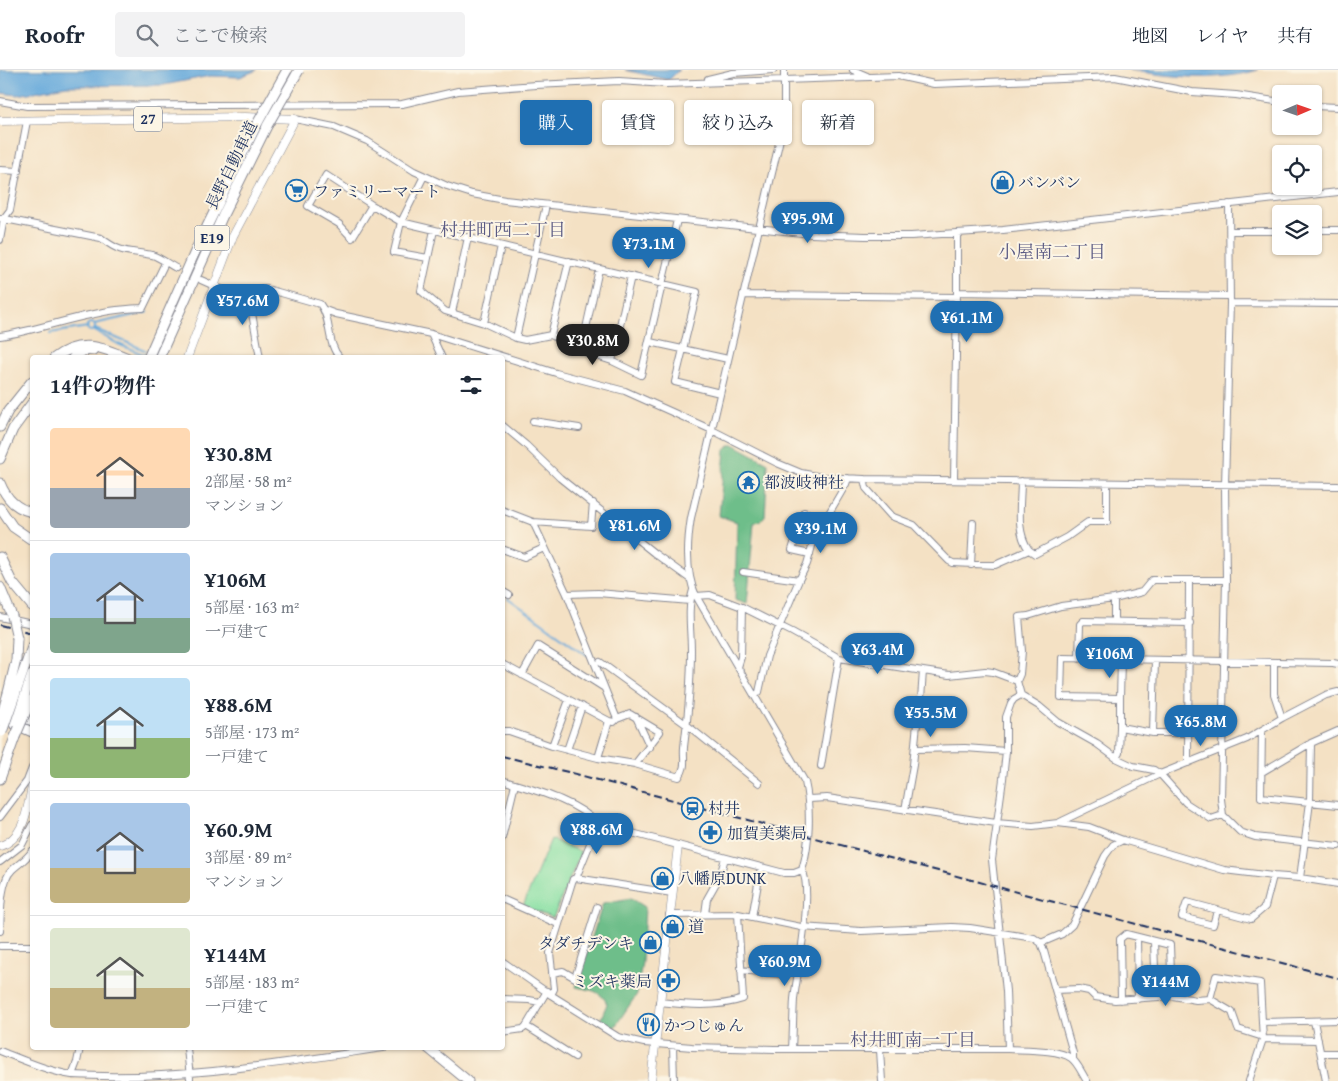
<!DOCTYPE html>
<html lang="ja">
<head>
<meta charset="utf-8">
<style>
	:root { --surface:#fff; --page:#f2f2f3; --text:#1f2937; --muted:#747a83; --line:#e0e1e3; --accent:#1f6fb2 }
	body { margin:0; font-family:"Gentium Book Plus","Noto Serif JP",serif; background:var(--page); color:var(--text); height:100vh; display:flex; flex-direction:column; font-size:19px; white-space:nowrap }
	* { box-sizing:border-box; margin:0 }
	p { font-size:16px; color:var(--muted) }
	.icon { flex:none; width:28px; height:28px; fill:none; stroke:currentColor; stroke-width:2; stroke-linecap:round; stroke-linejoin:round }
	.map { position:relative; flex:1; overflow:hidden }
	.side { position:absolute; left:30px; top:285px; width:475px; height:695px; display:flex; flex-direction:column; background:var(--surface); border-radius:5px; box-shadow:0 1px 4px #0004 }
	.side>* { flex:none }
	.banner { position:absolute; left:520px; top:30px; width:475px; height:45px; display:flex; gap:10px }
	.needle { width:32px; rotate:88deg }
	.tools { position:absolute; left:1272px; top:15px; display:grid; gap:10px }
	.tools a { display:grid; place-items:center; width:50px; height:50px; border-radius:5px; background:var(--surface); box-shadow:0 1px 4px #0004; font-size:25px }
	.price { position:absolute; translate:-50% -42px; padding:0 11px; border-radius:18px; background:var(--accent); color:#fff; font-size:16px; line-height:32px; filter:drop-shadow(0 1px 2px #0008) }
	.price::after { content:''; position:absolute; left:50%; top:30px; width:15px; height:11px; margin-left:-8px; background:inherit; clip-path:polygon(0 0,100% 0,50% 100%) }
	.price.on { background:#222; color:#fff }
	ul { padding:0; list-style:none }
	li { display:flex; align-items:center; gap:15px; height:125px; padding:0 20px }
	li+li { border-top:1px solid var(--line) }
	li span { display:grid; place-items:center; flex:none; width:140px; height:100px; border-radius:5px; color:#555 }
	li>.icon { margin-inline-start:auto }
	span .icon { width:60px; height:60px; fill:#fffc; stroke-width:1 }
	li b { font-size:21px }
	h2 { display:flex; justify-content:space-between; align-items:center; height:60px; padding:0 20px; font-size:21px }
	.tag { padding:0 18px; border-radius:5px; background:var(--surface); box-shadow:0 1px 4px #0004; font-size:18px; line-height:45px }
	.tag.on { background:var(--accent); color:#fff }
	header { display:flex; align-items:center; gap:30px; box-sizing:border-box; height:70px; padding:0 25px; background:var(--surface); border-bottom:1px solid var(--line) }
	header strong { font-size:24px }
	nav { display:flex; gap:28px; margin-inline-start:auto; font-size:18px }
	.search { width:350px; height:45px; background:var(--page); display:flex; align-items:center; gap:12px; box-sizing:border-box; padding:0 18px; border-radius:5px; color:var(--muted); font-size:19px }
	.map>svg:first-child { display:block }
</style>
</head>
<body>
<header>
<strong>Roofr</strong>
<div class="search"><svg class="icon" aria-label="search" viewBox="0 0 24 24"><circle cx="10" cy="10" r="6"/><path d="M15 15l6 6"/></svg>ここで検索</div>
<nav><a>地図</a><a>レイヤ</a><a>共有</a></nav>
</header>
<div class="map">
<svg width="1338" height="1011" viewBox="0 0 1338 1011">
	<rect width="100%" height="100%" fill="#fcf5e5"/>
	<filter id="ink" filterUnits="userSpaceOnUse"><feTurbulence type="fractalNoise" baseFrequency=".02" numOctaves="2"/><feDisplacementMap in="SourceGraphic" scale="10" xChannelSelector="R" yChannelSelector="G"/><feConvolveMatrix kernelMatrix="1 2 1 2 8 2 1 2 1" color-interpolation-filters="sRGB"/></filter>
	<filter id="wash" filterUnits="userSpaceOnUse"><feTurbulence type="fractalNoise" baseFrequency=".0096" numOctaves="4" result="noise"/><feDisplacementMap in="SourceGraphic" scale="20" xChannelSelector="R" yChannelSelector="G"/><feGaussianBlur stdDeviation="1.12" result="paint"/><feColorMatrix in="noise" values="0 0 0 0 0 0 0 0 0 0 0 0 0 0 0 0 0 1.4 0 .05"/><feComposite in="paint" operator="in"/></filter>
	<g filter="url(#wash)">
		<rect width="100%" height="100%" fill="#f4e1c4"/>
		<!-- green -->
		<path fill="#89e0a4" stroke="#528881" d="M551,769L581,782L553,848L523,836Z"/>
		<!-- forest -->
		<path fill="#6ebe8a" stroke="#447674" d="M730,375H735L768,393L765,446L761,450L754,453L747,534L735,530L737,452L719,446L725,380Z
			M631,828L645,837L642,892L637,924L614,958L599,953L607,934C601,920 590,920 576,917L603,833Z"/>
		<!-- water -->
		<path fill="#67aadc" stroke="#416c9d" d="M0,0H257L240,7L210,6L164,15L66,16L18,25L0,23Z
			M625,0H679L669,10Z
			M1129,0H1258C1217,12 1171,7 1129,0Z"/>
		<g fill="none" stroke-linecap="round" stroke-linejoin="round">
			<!-- stream -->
			<path stroke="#67aadc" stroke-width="2" d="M264,222L276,225
				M217,230L247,225
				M87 257a4 4 0 1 1 8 0a4 4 0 1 1-8 0Z
				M94,254L148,242
				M95,259L147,281
				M93,260L118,274L145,285
				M50,263L88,257
				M508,528L587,585"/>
		</g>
	</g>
	<g filter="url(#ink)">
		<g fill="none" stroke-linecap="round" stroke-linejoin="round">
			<defs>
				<path id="minor" d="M853,0L867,6
					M708,9L733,3L773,0
					M0,31L27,36L402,34L458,21L536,15L619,11L666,14L898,6L934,14L1115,7L1192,22L1236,25L1281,32
					M1314,36L1338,37
					M295,49L334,57L367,71L414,101L447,116L472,124L505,130L811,164L865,166H911L1003,160L1338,122
					M0,100L18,101
					M424,106L401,152L394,182L428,188
					M1229,134L1230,233L1225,415L1226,510L1221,729L1223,745L1240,762L1255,767L1338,776
					M372,135L352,168L339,154L308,136L326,105L372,135L401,152L697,222L675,312L720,323
					M0,148L101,168C123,185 128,180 152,185C161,188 168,194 176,198
					M434,160L421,221L445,241L484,253L516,268L525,270L551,265L581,281L612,291L641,305L677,150
					M1314,160H1338
					M1231,161H1281
					M0,170L4,148L10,140L27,51
					M201,210L230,223L267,219L320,234C332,249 326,273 340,288
					M248,221L260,288
					M957,222V164
					M743,225L957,227
					M1230,233L1338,234
					M325,240L336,244L431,264L556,303L625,321L712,360L777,393L801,403L822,407L864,409L1338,416
					M452,243L468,167
					M484,253L501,176
					M431,264L442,288
					M551,265L569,191
					M0,266C39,260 77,245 117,240C126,239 135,238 143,238L165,193
					M516,268L546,135
					M650,272L728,289
					M581,281L599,199
					M612,291L631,206
					M533,351L579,358
					M502,355L526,375L560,408L654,483L690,509
					M864,409L866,418L891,446L914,455L949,491L953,493L995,495L1029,480L1035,484L1067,467L1088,452H1107V413
					M954,410L957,222L1229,226
					M1021,411C1021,433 1015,461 1029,480
					M502,440L533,452L591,456L593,433
					M533,452L567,524L617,649
					M502,479L524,487L544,478
					M810,484L792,480L804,442L825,449
					M971,495L973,453
					M743,502L799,510
					M502,521L509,525
					M567,524L598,523L690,531
					M696,526L710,525L742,537L792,562L839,588L949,605L985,601L993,602L1017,611
					M0,547L32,554
					M1114,551V529
					M1079,589L1080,554L1083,551L1190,553
					M600,592L687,655L759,713
					M1274,592V624L1282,648
					M502,594L609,651L614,652L617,649L630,644L660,662L635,694
					M738,597L741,587L742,537
					M522,605L538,576L603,617
					M755,626L759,622L767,586L799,510L807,494L814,469L846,414L848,408
					M1120,628L1121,590
					M920,643L923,601
					M636,647L650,677
					M1262,660L1261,727L1338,735
					M502,661H509L552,676L598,688L635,694L679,707C687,696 683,690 684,677C688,645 691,614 691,581C691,560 687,539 693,520
					M1153,663L1155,590
					M1187,663H1153L1120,657V628L1061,627L1062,588L1333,593L1338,594
					M552,676L569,630
					M915,679L965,678L1006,681
					M567,680L582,636
					M598,688L609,651
					M1116,688L1119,683L1120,657
					M1188,693L1189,511
					M821,696L839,588
					M1262,702L1311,673L1338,661
					M502,710C533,720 576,730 598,754L784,803H794L802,800C810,773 811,739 805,712L696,526C685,502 687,473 691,448L784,52V0
					M809,729L827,728L996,753L1033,756L1058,753L1089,757L1123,770L1224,800L1273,806L1300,808L1338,814
					M905,740L913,695L918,643L963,645
					M1223,745L1211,749L1186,733L1160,704L1154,700L1133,696L1116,688L1097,674L1058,652L1039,636L1021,625L1017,611L1020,604L1022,581L1019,547L1028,546L1061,536L1114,529L1142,522L1152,510H1226
					M0,747L27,711L32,698
					M1060,752L1160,704L1247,669L1282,648L1326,625L1338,622
					M502,768L515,714
					M0,792L22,775L32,755
					M576,808L672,823
					M1300,808L1310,732L1311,673
					M502,829L558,854
					M1217,841L1213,855L1182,847L1187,832L1251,849L1265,837L1273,806
					M705,844L707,829L720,806L725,788
					M669,845L738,844L801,857L861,861L952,857L970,858L1034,868L1041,873L1044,881L1073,983V988
					M752,847L761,797
					M0,861C1,845 0,811 12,800C19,793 27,789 32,781
					M1137,867L1138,929
					M1154,871L1170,875L1171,903H1155
					M1041,873L1062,864L1072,855L1105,786L1113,775L1123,770
					M0,876H32
					M502,891L551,925L618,967L644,973L692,977L774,979H1008C1024,980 1059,979 1071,988C1078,993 1082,1004 1087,1011
					M741,900L779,904
					M552,903L563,901L575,908L597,837
					M1055,920L1079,919L1089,921L1095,927L1115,930L1173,926L1196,930L1210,929L1232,942L1238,959L1263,967
					M551,925L554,919L550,883L573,809L576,808L598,754
					M502,929L529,930L540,932
					M1210,929L1216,906L1260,913L1262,952
					M1121,930L1120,869L1126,864L1154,871L1156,927
					M659,932C687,935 716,938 743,929L738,844
					M1314,951L1326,1011
					M526,956L575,987
					M502,962L523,959L526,956L547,921
					M1263,969L1318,970
					M673,976L674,1011
					M187,978L190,1008
					M792,979C793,962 793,946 794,929C797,903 814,820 802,800
					M1008,979L1006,921L992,790L1003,709L1006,681V647L1011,633L1014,629L1021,625
					M880,980L882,1011
					M0,981C23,990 48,1001 72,1005C176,1011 281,993 383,978
					M1321,983H1338
					M72,1005L77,992L80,978
					M1249,1011L1263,969L1262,952L1338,950"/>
				<path id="major" d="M0,51L245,47L295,49L233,166L187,288
					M0,776C25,768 27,739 32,717
					M651,1011L678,776"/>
				<path id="highway" d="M54,288C80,268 101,277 128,288
					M73,288L83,281L93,280
					M148,288L198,175L256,56
					M159,288L224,143L267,56
					M0,357L8,341L32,311
					M0,389L13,359L32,333
					M0,413C6,428 16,439 32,442
					M0,438L13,457L32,470
					M0,487L12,512L32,536
					M0,517L12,546
					M8,623L16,590L17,568
					M15,625L32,577
					M24,628L32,605
					M3,638L32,651
					M14,654L32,662
					M0,709L15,667
					M428,978L468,1011"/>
			</defs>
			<!-- minor casing -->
			<use href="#minor" stroke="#888891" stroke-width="8"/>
			<!-- major casing -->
			<use href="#major" stroke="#888891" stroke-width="9"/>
			<!-- highway casing -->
			<use href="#highway" stroke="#888891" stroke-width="11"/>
			<!-- minor -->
			<use href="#minor" stroke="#fff" stroke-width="6"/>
			<!-- major -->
			<use href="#major" stroke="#fff" stroke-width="8"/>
			<!-- highway -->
			<use href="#highway" stroke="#fff" stroke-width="9"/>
			<!-- rail -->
			<path stroke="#1b2f5e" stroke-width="2" stroke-dasharray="8 4" stroke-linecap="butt" d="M0,555L32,563
				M502,686L572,703L1338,908"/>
			<defs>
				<path id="highway-bridge" d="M256,56L287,0
					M267,56L299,0
					M12,546L17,568
					M0,651L8,623
					M16,652L24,628
					M2,662L15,625
					M15,667L31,630"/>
			</defs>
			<!-- highway-bridge casing -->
			<use href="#highway-bridge" stroke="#888891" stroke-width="11" stroke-linecap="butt"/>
			<!-- highway-bridge -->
			<use href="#highway-bridge" stroke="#fff" stroke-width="9"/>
		</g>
	</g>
	<!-- icons -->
	<defs>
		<symbol id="shop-ring" viewBox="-11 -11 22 22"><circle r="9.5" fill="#fcf5e5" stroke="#1f6fb2" stroke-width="1.5"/><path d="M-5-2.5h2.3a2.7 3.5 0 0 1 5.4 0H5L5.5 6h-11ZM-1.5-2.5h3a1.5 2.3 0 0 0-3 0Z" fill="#1f6fb2"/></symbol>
		<symbol id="supermarket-ring" viewBox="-11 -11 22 22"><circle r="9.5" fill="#fcf5e5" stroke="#1f6fb2" stroke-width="1.5"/><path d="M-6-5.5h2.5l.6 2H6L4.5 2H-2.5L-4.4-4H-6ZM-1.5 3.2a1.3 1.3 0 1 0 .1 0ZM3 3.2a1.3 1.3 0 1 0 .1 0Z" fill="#1f6fb2"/></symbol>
		<symbol id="temple-ring" viewBox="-11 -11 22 22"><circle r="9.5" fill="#fcf5e5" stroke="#1f6fb2" stroke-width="1.5"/><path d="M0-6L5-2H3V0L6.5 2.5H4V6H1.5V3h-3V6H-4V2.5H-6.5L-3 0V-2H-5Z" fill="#1f6fb2"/></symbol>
		<symbol id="station-ring" viewBox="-11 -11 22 22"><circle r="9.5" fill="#fcf5e5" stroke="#1f6fb2" stroke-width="1.5"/><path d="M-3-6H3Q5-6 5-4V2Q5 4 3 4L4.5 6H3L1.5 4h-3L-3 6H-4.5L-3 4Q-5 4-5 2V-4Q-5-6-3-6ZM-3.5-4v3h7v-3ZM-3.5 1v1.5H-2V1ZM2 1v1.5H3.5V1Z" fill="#1f6fb2"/></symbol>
		<symbol id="pharmacy-ring" viewBox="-11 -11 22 22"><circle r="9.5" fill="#fcf5e5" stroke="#1f6fb2" stroke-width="1.5"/><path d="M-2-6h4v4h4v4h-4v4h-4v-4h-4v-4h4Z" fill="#1f6fb2"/></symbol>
		<symbol id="restaurant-ring" viewBox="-11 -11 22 22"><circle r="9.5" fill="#fcf5e5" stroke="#1f6fb2" stroke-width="1.5"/><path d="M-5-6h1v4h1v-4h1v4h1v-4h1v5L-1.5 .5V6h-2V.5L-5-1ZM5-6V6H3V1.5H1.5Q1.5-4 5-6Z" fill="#1f6fb2"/></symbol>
	</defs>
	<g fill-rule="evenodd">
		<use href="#shop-ring" x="990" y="100" width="25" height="25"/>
		<use href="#supermarket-ring" x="284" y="108" width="25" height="25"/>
		<use href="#temple-ring" x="736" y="400" width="25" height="25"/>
		<use href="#station-ring" x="680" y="726" width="25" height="25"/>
		<use href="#pharmacy-ring" x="698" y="750" width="25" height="25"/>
		<use href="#shop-ring" x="650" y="796" width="25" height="25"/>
		<use href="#shop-ring" x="660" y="844" width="25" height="25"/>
		<use href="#shop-ring" x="638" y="860" width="25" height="25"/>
		<use href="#pharmacy-ring" x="656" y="898" width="25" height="25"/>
		<use href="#restaurant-ring" x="636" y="942" width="25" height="25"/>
	</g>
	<g text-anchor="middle" stroke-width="4" stroke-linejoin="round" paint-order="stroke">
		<!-- shield labels -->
		<g fill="#fcf5e5" stroke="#5e6a86" stroke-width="1">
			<rect x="134" y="36.5" width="28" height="25" rx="4"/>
			<rect x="194.5" y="155.5" width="35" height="25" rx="4"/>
		</g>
		<g font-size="15" font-weight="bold" fill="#1b2f5e">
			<text x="148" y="54">27</text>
			<text x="212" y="173">E19</text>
		</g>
		<!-- street labels -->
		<g font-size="16" fill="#1b2f5e" stroke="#fcf5e5">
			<text transform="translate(231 95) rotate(-64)" y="6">長野自動車道</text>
		</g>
		<!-- poi labels -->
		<g font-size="16" fill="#1b2f5e" stroke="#fcf5e5" text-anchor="start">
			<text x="1018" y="118">バンバン</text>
			<text x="313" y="127">ファミリーマート</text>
			<text x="764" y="418">都波岐神社</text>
			<text x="708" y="744">村井</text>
			<text x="727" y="769">加賀美薬局</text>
			<text x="678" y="814">八幡原DUNK</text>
			<text x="688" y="862">道</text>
			<text x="634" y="879" text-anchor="end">タダチデンキ</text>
			<text x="652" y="917" text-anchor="end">ミズキ薬局</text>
			<text x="664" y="961">かつじゅん</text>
		</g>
		<!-- neighbourhood labels -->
		<g font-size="18" fill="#595983" stroke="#fcf5e5">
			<text x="503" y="166">村井町西二丁目</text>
			<text x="1052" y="188">小屋南二丁目</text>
			<text x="913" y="976">村井町南一丁目</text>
		</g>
	</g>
</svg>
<div class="tools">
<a><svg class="needle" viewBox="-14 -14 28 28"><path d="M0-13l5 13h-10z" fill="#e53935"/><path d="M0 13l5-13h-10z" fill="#747a83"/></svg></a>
<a><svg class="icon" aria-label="locate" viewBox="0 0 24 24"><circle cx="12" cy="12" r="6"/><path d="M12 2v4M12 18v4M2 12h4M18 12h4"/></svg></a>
<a><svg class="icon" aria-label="layers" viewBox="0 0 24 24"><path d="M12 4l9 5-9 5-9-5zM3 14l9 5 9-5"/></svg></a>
</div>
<b class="price" style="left:808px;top:174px">¥95.9M</b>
<b class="price" style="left:649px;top:199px">¥73.1M</b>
<b class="price" style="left:243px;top:256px">¥57.6M</b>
<b class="price" style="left:967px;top:273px">¥61.1M</b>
<b class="price on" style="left:593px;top:296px">¥30.8M</b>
<b class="price" style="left:635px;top:481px">¥81.6M</b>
<b class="price" style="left:821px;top:484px">¥39.1M</b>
<b class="price" style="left:878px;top:605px">¥63.4M</b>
<b class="price" style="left:1110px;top:609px">¥106M</b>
<b class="price" style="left:931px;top:668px">¥55.5M</b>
<b class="price" style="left:1201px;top:677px">¥65.8M</b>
<b class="price" style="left:597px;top:785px">¥88.6M</b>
<b class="price" style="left:785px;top:917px">¥60.9M</b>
<b class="price" style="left:1166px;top:937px">¥144M</b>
<div class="banner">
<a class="tag on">購入</a>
<a class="tag">賃貸</a>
<a class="tag">絞り込み</a>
<a class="tag">新着</a>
</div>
<section class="side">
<h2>14件の物件<svg class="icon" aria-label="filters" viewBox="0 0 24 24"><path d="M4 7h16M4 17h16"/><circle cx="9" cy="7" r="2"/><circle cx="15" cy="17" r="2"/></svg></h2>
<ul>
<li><span style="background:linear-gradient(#ffd9b3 60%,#9aa5b1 0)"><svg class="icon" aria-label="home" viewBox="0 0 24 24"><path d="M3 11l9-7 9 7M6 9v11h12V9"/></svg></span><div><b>¥30.8M</b><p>2部屋 · 58 m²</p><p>マンション</p></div></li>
<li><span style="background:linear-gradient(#a9c7e8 65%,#7fa58c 0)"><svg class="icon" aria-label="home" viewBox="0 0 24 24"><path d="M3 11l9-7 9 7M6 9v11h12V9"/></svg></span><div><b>¥106M</b><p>5部屋 · 163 m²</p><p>一戸建て</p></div></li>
<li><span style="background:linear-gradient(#bfe0f5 60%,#8fb573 0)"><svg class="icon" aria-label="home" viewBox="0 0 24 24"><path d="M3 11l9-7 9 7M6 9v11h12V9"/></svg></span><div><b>¥88.6M</b><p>5部屋 · 173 m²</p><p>一戸建て</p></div></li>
<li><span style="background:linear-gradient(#a9c7e8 65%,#c2b280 0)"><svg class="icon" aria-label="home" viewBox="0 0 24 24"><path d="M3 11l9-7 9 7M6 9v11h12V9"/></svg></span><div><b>¥60.9M</b><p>3部屋 · 89 m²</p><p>マンション</p></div></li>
<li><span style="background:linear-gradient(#dfe7d0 60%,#c2b280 0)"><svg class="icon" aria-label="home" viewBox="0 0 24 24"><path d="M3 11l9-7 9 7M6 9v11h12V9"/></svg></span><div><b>¥144M</b><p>5部屋 · 183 m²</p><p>一戸建て</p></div></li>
</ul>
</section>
</div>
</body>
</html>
